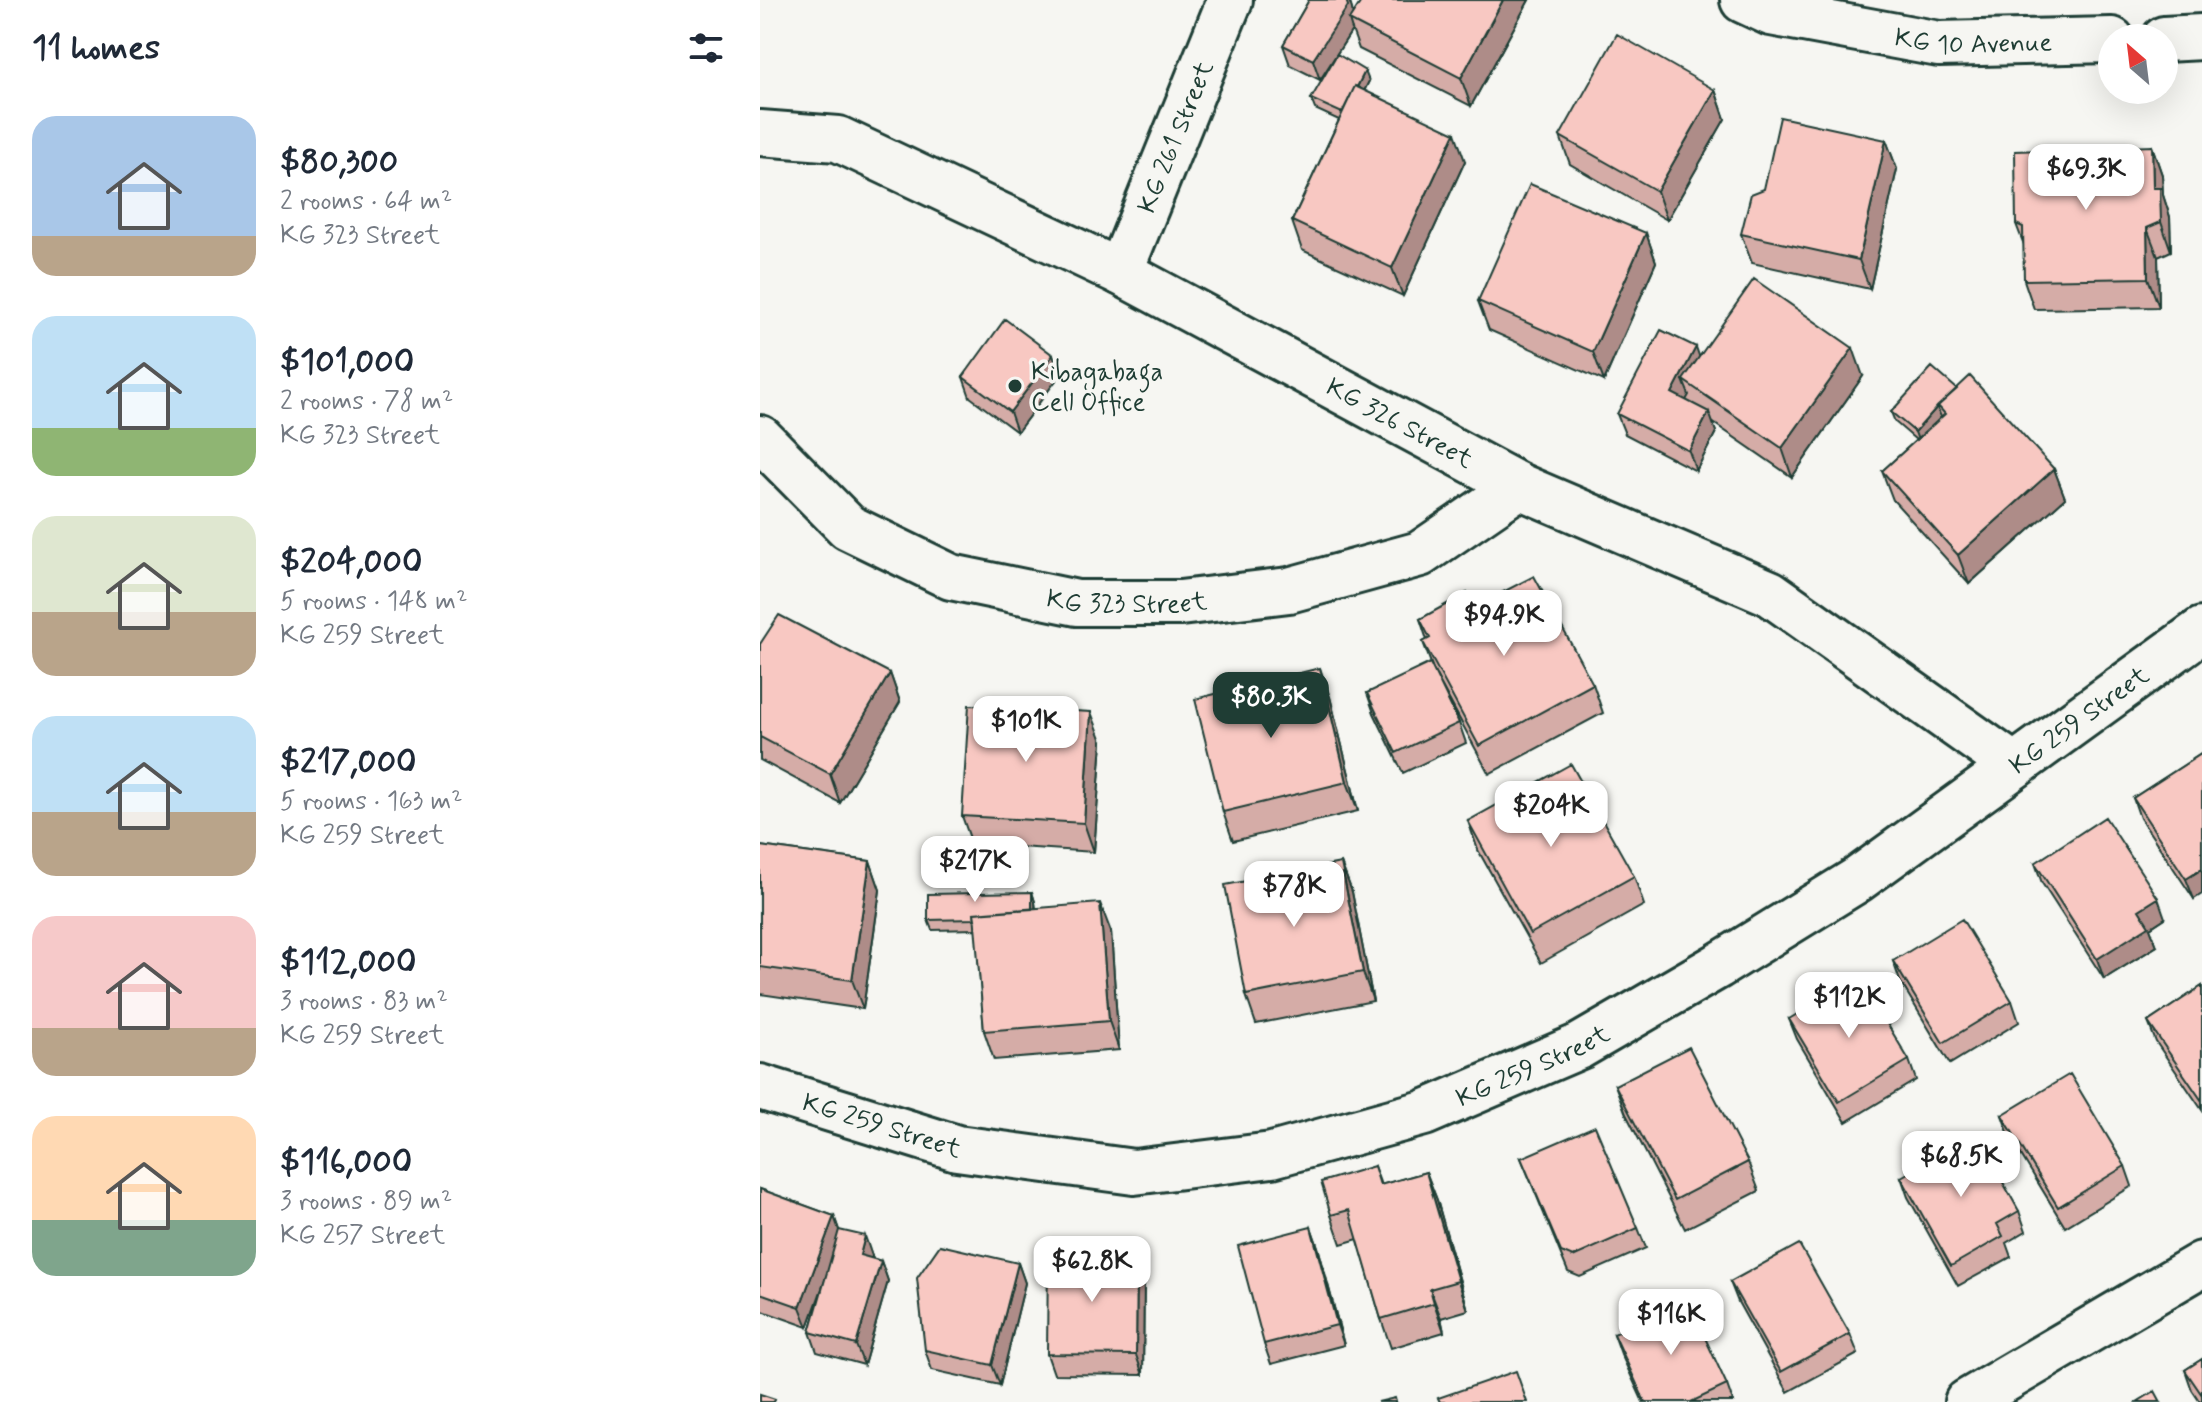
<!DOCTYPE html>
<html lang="en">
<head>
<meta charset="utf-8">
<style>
	:root { --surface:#fff; --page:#f6f6f7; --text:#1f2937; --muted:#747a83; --accent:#1f3d34 }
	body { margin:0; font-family:Mynerve,sans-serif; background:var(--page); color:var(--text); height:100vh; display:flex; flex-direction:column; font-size:30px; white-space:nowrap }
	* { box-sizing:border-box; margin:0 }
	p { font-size:26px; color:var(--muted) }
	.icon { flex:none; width:44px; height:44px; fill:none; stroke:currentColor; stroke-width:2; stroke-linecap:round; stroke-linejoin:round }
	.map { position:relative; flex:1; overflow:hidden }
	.details { display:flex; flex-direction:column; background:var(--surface); width:760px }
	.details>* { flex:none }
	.needle { width:52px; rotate:332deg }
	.buttons { position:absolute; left:1338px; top:24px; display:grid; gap:16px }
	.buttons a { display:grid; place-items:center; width:80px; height:80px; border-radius:50%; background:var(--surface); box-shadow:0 8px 32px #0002; font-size:40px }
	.price { position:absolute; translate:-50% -68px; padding:0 18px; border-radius:16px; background:#fff; color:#222; font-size:26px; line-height:52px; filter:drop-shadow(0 2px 4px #0008) }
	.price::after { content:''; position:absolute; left:50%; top:48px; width:24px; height:18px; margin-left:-12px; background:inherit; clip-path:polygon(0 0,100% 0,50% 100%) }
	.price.selected { background:var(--accent); color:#fff }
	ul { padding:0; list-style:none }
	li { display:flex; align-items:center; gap:24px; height:200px; padding:0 32px }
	li span { display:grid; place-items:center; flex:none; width:224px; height:160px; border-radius:24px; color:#555 }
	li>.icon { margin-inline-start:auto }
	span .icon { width:96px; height:96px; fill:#fffc; stroke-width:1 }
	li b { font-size:34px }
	h2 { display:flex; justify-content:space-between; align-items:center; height:96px; padding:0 32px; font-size:34px }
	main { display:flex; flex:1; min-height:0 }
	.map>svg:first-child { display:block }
</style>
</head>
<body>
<main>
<section class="details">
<h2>11 homes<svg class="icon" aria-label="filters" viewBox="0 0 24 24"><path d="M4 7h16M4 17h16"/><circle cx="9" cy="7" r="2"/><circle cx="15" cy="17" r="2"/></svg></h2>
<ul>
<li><span style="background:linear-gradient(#a9c7e8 75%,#b9a48a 0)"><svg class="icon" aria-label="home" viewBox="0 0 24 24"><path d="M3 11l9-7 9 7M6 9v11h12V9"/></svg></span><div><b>$80,300</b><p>2 rooms · 64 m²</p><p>KG 323 Street</p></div></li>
<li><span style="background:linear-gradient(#bfe0f5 70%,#8fb573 0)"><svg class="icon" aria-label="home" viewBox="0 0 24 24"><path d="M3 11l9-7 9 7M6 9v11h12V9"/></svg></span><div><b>$101,000</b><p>2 rooms · 78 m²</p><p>KG 323 Street</p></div></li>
<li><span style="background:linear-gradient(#dfe7d0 60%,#b9a48a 0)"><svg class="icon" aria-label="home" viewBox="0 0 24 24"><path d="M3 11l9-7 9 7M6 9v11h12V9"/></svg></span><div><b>$204,000</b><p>5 rooms · 148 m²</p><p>KG 259 Street</p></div></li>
<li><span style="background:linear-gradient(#bfe0f5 60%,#b9a48a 0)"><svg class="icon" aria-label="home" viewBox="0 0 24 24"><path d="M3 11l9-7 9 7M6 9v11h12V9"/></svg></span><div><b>$217,000</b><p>5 rooms · 163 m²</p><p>KG 259 Street</p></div></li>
<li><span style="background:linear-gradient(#f6c9c9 70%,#b9a48a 0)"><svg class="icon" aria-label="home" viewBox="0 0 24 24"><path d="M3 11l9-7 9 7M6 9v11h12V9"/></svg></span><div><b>$112,000</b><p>3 rooms · 83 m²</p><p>KG 259 Street</p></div></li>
<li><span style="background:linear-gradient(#ffd9b3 65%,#7fa58c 0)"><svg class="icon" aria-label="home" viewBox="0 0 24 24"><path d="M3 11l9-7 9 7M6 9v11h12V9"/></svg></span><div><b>$116,000</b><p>3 rooms · 89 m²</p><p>KG 257 Street</p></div></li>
</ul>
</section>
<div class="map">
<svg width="1442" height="1402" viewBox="0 0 1442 1402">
	<rect width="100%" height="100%" fill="#f6f6f2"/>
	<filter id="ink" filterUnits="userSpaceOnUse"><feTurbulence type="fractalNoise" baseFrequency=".0125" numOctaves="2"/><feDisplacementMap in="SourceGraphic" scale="16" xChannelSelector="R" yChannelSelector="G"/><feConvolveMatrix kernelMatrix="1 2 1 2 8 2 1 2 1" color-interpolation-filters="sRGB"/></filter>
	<g filter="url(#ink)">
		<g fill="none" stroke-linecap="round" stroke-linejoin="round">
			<defs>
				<g id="minor">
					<path id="s1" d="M983,0L1011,13L1179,44L1352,40"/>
					<path d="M1404,39L1442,37"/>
					<path id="s2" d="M0,133L78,139L360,272L759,486L1010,593L1254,766"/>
					<path id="s3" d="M360,272L470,0"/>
					<path id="s4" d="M0,438L88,527L191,577L317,603H420L529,590L660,554L759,486"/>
					<path id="s5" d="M0,1087L197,1148L374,1172L512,1155L664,1113L820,1046L958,966L1097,880L1442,630"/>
					<path d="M1207,1402L1442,1264"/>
				</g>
			</defs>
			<!-- minor casing -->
			<use href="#minor" stroke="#1f3d34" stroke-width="50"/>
			<!-- minor -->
			<use href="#minor" stroke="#f6f6f2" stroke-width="44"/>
		</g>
		<!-- wall -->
		<path fill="#d5aca7" stroke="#1f3d34" stroke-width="2" d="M549,0H589L593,14L769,0L711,106L599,49L592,30L560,80L530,65L523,45Z
			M609,81L604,91L705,161L643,296L542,250L532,221L579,120L555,109L551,99Z
			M955,90L965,119L907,220L810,164L800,136Z
			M1126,140L1137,169L1110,289L992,263L981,234Z
			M1392,146L1402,175L1403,195L1410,217L1411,251L1398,257L1399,307L1274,309L1264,280V245L1256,224Z
			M886,233L896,262L844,381L729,330L718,301Z
			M940,357L1103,376L1032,477L952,422L956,432L936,471L865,434L857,414Z
			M300,375L257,432L210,397L203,377Z
			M1197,389L1294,469L1305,498L1209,584L1133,500L1122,471L1156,440L1135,422L1131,412Z
			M714,607L833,684L843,713L729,774L676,675L699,723L706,743L643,773L614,713L607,693L673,669L663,642L667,640L660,619Z
			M0,644L130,673L140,702L80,803L0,760Z
			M570,697L598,811L473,841L463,812Z
			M342,741L334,852L212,844L202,816Z
			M1441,754L1434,899L1380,818L1373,798Z
			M708,821L874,876L884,905L781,963L718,850Z
			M0,846L110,861L120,890L103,1009L0,994Z
			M581,863L592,892L613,1001L496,1024L486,995Z
			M1275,863L1405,918L1390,928L1397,946L1344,979L1282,883Z
			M272,892L275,902L276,908L351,932L359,1050L234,1060L224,1031L216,929L172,930L168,920Z
			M1133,961L1252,1001L1259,1022L1190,1064L1140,981Z
			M1442,986V1110L1396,1042L1388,1022Z
			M1029,1019L1149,1060L1156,1080L1086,1122L1037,1039Z
			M855,1085L988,1162L999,1191L925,1229L866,1114Z
			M1242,1115L1365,1166L1372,1186L1305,1227L1249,1135Z
			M761,1158L878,1228L886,1248L820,1277L808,1272Z
			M614,1166L621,1185L666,1172L677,1200L708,1310L681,1318L684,1332L631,1348L621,1319L598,1239L581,1244L571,1215Z
			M1141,1177L1259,1211L1266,1231L1246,1243L1251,1257L1198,1286L1148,1197Z
			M0,1189L74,1216L79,1230L112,1256V1258L121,1261L128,1281L104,1365L57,1352L50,1332L64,1282L48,1327L0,1310Z
			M551,1227L558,1247L584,1345L511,1364L504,1344Z
			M258,1263L265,1283L240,1385L172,1370L165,1350Z
			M384,1275L383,1375L294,1374L287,1354Z
			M970,1282L1090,1334L1098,1354L1028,1392L978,1302Z
			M854,1334L967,1385L973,1402H883L861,1354Z
			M1442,1359V1402H1440L1432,1390L1425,1370Z"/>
		<!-- shaded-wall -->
		<path fill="#ae8c88" stroke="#1f3d34" stroke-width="2" d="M586,0H589L592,9L594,23L589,20L592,30L560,80L553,60Z
			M743,0H769L711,106L701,78Z
			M605,71L609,81L588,124L584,114Z
			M955,90L965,119L907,220L897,191Z
			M695,133L705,161L643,296L632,268Z
			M1126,140L1137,169L1110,289L1099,260Z
			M1392,146L1402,175L1403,195L1410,217L1411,251L1401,222L1393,188Z
			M1387,228L1398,257L1399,307L1388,278Z
			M886,233L896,262L844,381L833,352Z
			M936,347L943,367L923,380L929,395L919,413L912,393Z
			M1093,348L1103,376L1032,477L1022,448Z
			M293,355L300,375L257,432L250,412Z
			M1177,407L1181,417L1159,443L1155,432Z
			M949,412L956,432L936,471L929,451Z
			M1294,469L1305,498L1209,584L1198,555Z
			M560,668L570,697L598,811L587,782Z
			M130,673L140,702L80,803L70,774Z
			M331,712L342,741L334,852L324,823Z
			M110,861L120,890L103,1009L92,980Z
			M581,863L592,892L613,1001L603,972Z
			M1442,869V894L1434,899L1426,879Z
			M272,892L275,902L276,928L272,917Z
			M1398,898L1405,918L1390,928L1397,946L1344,979L1337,959L1379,910Z
			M340,903L351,932L359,1050L349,1021Z
			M666,1172L677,1200L708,1310L698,1281Z
			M74,1216L81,1236L48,1327L40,1307Z
			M551,1227L558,1247L584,1345L577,1325Z
			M105,1236L112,1256L107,1275L100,1255Z
			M377,1255L384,1275L383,1375L376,1355Z
			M121,1261L128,1281L104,1365L96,1345Z
			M258,1263L265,1283L240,1385L232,1365Z
			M670,1289L681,1318L684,1332L674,1303Z"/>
		<!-- building -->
		<path fill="#f8c8c2" stroke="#1f3d34" stroke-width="2" d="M549,0H586L588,6L553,60L523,45Z
			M602,0H743L701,78L589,20Z
			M857,34L955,90L897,191L800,136Z
			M577,54L605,71L597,87L595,86L582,113L551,99Z
			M595,86L695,133L632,268L532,221Z
			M1020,117L1126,140L1099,260L981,234L991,194L1004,189Z
			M1392,146L1393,188H1400L1401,222L1387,228L1388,278L1264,280L1263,227L1256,224L1255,151Z
			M770,184L886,233L833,352L718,301Z
			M994,279L1093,348L1022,448L923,380Z
			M245,319L293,355L250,412L203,377Z
			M901,330L936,347L912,393L949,412L929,451L857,414Z
			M1172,367L1197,389L1178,406V408L1177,407L1155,432L1131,412Z
			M1210,376L1294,469L1198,555L1122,471L1185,414L1178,406Z
			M774,576L833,684L719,746L663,642L670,638L660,619L707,593L714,607Z
			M19,615L130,673L70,774L0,737V644Z
			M670,663L699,723L636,753L607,693Z
			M560,668L587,782L463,812L435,699Z
			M209,705L331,712L324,823L202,816Z
			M1441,754L1442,756V869L1426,879L1373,798Z
			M811,764L874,876L770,934L708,821Z
			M1345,817L1398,898L1379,910L1389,926L1337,959L1275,863Z
			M0,846L110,861L92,980L0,967Z
			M581,863L603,972L486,995L465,885Z
			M272,892V909L214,913L215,919L168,920V894Z
			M340,903L349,1021L224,1031L214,913Z
			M1202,919L1252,1001L1183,1043L1133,961Z
			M1099,977L1149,1060L1079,1102L1029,1019Z
			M1442,986V1101L1388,1022Z
			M929,1047L988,1162L915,1200L855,1085Z
			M1310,1074L1365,1166L1298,1207L1242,1115Z
			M835,1126L878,1228L813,1257L801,1252L761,1158Z
			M1216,1134L1259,1211L1237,1224L1243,1236L1191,1266L1141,1177Z
			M614,1166L620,1185L666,1172L698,1281L670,1289L674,1303L621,1319L589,1210L571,1215L561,1182Z
			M0,1189L74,1216L40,1307L0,1293Z
			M551,1227L577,1325L504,1344L478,1246Z
			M79,1230L105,1236L100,1255L121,1261L96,1345L50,1332Z
			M1039,1244L1090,1334L1021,1372L970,1282Z
			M180,1245L258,1263L232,1365L165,1350L157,1278Z
			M288,1254L377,1255L376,1355L287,1354Z
			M927,1299L967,1385L931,1402H885L854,1334Z
			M1442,1359V1395L1425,1370Z
			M756,1371L767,1402H680L678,1398Z
			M1395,1391L1401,1402H1377Z
			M0,1394L15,1399L14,1402H0Z
			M635,1398L636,1402H618Z"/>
	</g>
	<!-- markers -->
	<circle fill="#1f3d34" stroke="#f6f6f2" stroke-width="3" cx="255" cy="386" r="8"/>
	<g text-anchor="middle" stroke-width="7" stroke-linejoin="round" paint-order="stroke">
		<!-- street labels -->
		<g font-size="26" fill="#1f3d34" stroke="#f6f6f2">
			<text dy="9" stroke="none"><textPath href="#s1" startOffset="236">KG 10 Avenue</textPath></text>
			<text dy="9" stroke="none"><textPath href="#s3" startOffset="146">KG 261 Street</textPath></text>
			<text dy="9" stroke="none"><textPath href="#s2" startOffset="708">KG 326 Street</textPath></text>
			<text dy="9" stroke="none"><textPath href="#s4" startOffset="418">KG 323 Street</textPath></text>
			<text dy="9" stroke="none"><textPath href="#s5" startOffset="1448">KG 259 Street</textPath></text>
			<text dy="9" stroke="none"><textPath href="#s5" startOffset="800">KG 259 Street</textPath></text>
			<text dy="9" stroke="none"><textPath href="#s5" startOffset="128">KG 259 Street</textPath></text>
		</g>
		<!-- poi labels -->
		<g font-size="26" fill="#1f3d34" stroke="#f6f6f2" text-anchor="start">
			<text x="271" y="380">Kibagabaga<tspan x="271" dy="30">Cell Office</tspan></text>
		</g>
	</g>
</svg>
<div class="buttons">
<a><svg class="needle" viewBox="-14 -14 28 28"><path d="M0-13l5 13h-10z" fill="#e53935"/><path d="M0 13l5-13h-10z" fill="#747a83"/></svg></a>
</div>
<b class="price" style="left:1326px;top:212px">$69.3K</b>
<b class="price" style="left:744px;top:658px">$94.9K</b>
<b class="price selected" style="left:511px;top:740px">$80.3K</b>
<b class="price" style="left:266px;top:764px">$101K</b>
<b class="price" style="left:791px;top:849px">$204K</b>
<b class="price" style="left:215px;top:904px">$217K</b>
<b class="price" style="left:534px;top:929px">$78K</b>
<b class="price" style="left:1089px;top:1040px">$112K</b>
<b class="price" style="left:1201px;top:1199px">$68.5K</b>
<b class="price" style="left:332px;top:1304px">$62.8K</b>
<b class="price" style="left:911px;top:1357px">$116K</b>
</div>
</main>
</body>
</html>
